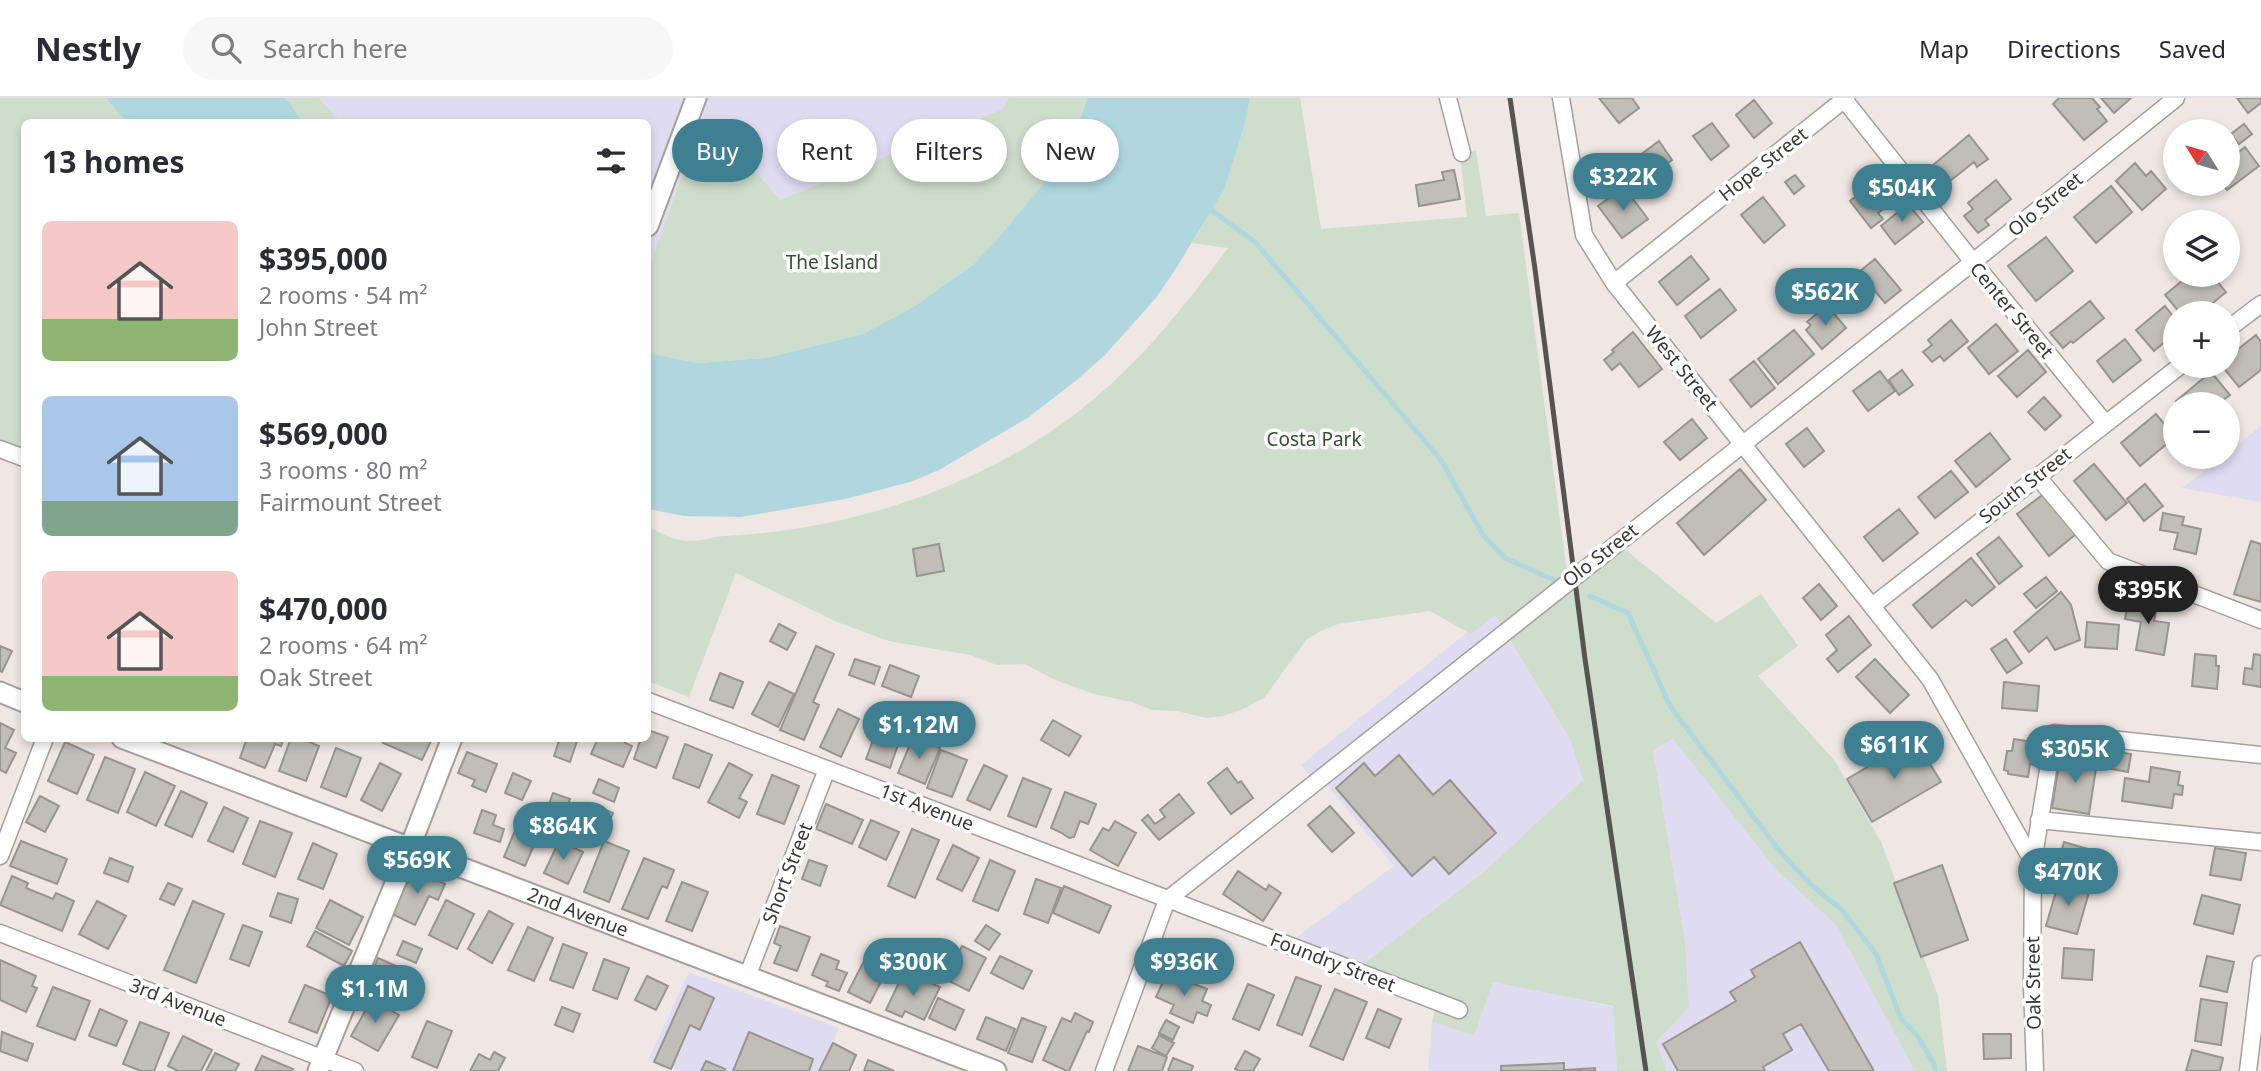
<!DOCTYPE html>
<html lang="en">
<head>
<meta charset="utf-8">
<style>
	:root { --surface:#fff; --page:#f7f7f7; --text:#2b2b33; --muted:#7c7c81; --line:#e1e1e2; --accent:#3e8091 }
	body { margin:0; font-family:"Noto Sans",sans-serif; background:var(--page); color:var(--text); height:100vh; display:flex; flex-direction:column; font-size:26px; white-space:nowrap }
	* { box-sizing:border-box; margin:0 }
	p { font-size:23px; color:var(--muted) }
	.icon { flex:none; width:38px; height:38px; fill:none; stroke:currentColor; stroke-width:2; stroke-linecap:round; stroke-linejoin:round }
	.map { position:relative; flex:1; overflow:hidden }
	.sheet { position:absolute; left:21px; top:21px; width:630px; height:623px; display:flex; flex-direction:column; background:var(--surface); border-radius:10px; box-shadow:0 4px 10px #0003 }
	.sheet>* { flex:none }
	.top-card { position:absolute; left:672px; top:21px; width:665px; height:63px; display:flex; gap:14px }
	.needle { width:46px; rotate:307deg }
	.buttons { position:absolute; left:2163px; top:21px; display:grid; gap:14px }
	.buttons a { display:grid; place-items:center; width:77px; height:77px; border-radius:50%; background:var(--surface); box-shadow:0 4px 10px #0003; font-size:35px }
	.price { position:absolute; translate:-50% -60px; padding:0 16px; border-radius:24px; background:var(--accent); color:#fff; font-size:23px; line-height:46px; filter:drop-shadow(0 2px 4px #0008) }
	.price::after { content:''; position:absolute; left:50%; top:42px; width:21px; height:16px; margin-left:-10px; background:inherit; clip-path:polygon(0 0,100% 0,50% 100%) }
	.price.current { background:#222; color:#fff }
	ul { padding:0; list-style:none }
	li { display:flex; align-items:center; gap:21px; height:175px; padding:0 21px }
	li span { display:grid; place-items:center; flex:none; width:196px; height:140px; border-radius:10px; color:#555 }
	li>.icon { margin-inline-start:auto }
	span .icon { width:84px; height:84px; fill:#fffc; stroke-width:1 }
	li b { font-size:30px }
	h2 { display:flex; justify-content:space-between; align-items:center; height:84px; padding:0 21px; font-size:30px }
	.tag { padding:0 24px; border-radius:32px; background:var(--surface); box-shadow:0 4px 10px #0003; font-size:24px; line-height:63px }
	.tag.current { background:var(--accent); color:#fff }
	header { display:flex; align-items:center; gap:42px; box-sizing:border-box; height:98px; padding:0 35px; background:var(--surface); border-bottom:2px solid var(--line) }
	header strong { font-size:33px }
	nav { display:flex; gap:38px; margin-inline-start:auto; font-size:24px }
	.search { width:490px; height:63px; background:var(--page); display:flex; align-items:center; gap:18px; box-sizing:border-box; padding:0 24px; border-radius:38px; color:var(--muted); font-size:26px }
	.map>svg:first-child { display:block }
</style>
</head>
<body>
<header>
<strong>Nestly</strong>
<div class="search"><svg class="icon" aria-label="search" viewBox="0 0 24 24"><circle cx="10" cy="10" r="6"/><path d="M15 15l6 6"/></svg>Search here</div>
<nav><a>Map</a><a>Directions</a><a>Saved</a></nav>
</header>
<div class="map">
<svg width="2261" height="973" viewBox="0 0 2261 973">
	<rect width="100%" height="100%" fill="#eee7e4"/>
	<!-- commercial -->
	<path fill="#dfdcf2" d="M319,0H1010L1003,11L785,108L695,41L648,172V24H341Z
		M2261,328V404L2182,390L2222,359H2228V354Z
		M1493,514L1571,643L1584,682L1486,772L1358,870L1290,844L1394,768L1326,686L1320,690L1301,667Z
		M1673,641L1777,773L1835,826L1915,973H1667L1656,944L1689,909L1685,843L1653,651Z
		M689,874L839,930L821,973H680L649,960Z
		M1492,883L1614,909L1617,973H1428L1432,924L1474,938Z"/>
	<!-- green -->
	<path fill="#ceddcc" d="M0,0H106L126,24H24V368L0,360Z
		M286,0H319L341,24H303Z
		M1009,0H1087L1082,17L1046,83L996,144L974,166L915,208L863,236L765,260L698,265L648,255V172L695,41L757,75L780,102L1003,11Z
		M1250,0H1300L1321,131L1467,119L1460,56L1476,52L1486,118L1519,115L1569,490L1622,449L1716,525L1761,496L1798,548L1758,578L1835,663L1881,744L1938,898L1947,973H1915L1835,826L1777,773L1673,641L1653,652L1685,843L1689,909L1656,944L1667,973H1617L1613,908L1493,884L1474,938L1432,924L1437,903L1358,870L1486,772L1583,682L1571,643L1495,517L1471,536L1430,513L1338,526L1321,533L1307,541L1264,600L1243,611L1223,618L1206,620L1177,613L1152,612L1132,604L1094,596L1053,581L1025,566L997,567L970,557L889,543L837,524L736,475L689,599L648,583V429C659,434 675,443 687,443C699,444 712,439 724,438C857,432 1002,383 1103,293C1151,252 1190,200 1228,150L1192,145L1224,92L1245,26Z"/>
	<!-- water -->
	<path fill="#b0d7de" d="M106,0H286L303,24H126Z
		M1087,0H1250L1245,26L1224,92L1175,172L1156,200L1105,257L1078,281L1029,319L939,372L910,384L845,401L741,419L684,418L648,411V255L698,265L765,260L863,236L915,208L974,166L996,143L1046,83L1082,17Z"/>
	<g fill="none" stroke-linecap="round" stroke-linejoin="round">
		<!-- stream -->
		<path stroke="#b0d7de" stroke-width="5" d="M1207,109L1255,144L1441,362L1483,437L1505,460L1561,485
			M1590,498L1628,515L1670,608L1778,751L1810,786L1842,812L1876,856L1901,921L1917,937L1934,966L1935,973"/>
	</g>
	<!-- building -->
	<path fill="#c1beb8" stroke="#98948f" stroke-width="2" d="M1599,0H1632L1639,10L1619,25Z
		M2059,0H2092L2100,9L2097,11L2107,23L2084,42L2053,6Z
		M2101,0H2131L2114,15Z
		M2237,0H2261V5L2248,15Z
		M1754,2L1772,25L1754,40L1736,17Z
		M1712,25L1729,48L1711,62L1693,38Z
		M2244,26L2252,36L2239,46L2231,36Z
		M1969,37L1988,61L1977,69L1974,64L1946,86L1932,68Z
		M1659,43L1672,62L1648,79L1635,61Z
		M2245,49L2259,68L2227,92L2223,86H2228V74L2233,70L2228,63Z
		M2135,65L2146,78L2151,73L2166,91L2142,112L2116,83Z
		M1454,72L1460,101L1419,108L1416,87L1444,82L1442,74Z
		M1795,77L1804,88L1794,96L1785,84Z
		M1881,79L1897,101L1878,115L1883,121L1871,130L1850,103Z
		M1996,82L2011,101L1985,122L1989,127L1978,135L1964,118L1973,111L1968,105Z
		M2111,88L2132,114L2096,145L2074,119Z
		M1624,89L1648,121L1622,140L1598,108Z
		M1763,99L1785,127L1764,145L1741,117Z
		M1908,106L1923,124L1895,146L1881,128Z
		M2046,139L2073,173L2036,203L2008,168Z
		M1691,158L1709,181L1677,207L1659,184Z
		M1875,161L1901,192L1885,205L1859,174Z
		M2189,177H2212L2226,194L2201,215H2180L2165,197Z
		M1720,191L1736,212L1701,240L1685,218Z
		M2090,203L2104,220L2073,245L2071,243L2063,250L2050,235Z
		M2165,208L2175,221V235L2154,253L2136,232Z
		M1830,211L1846,230L1822,251L1806,232L1811,227L1807,224L1821,212L1825,216Z
		M1951,222L1968,243L1944,263L1940,258L1932,264L1923,254L1932,247L1928,242Z
		M1996,226L2018,253L1989,276L1968,250Z
		M1794,232L1814,256L1778,286L1758,261Z
		M1633,234L1662,271L1639,289L1620,265L1612,272L1604,262L1614,254L1612,252Z
		M2256,237L2261,244V272L2239,289L2222,268H2228V259Z
		M2125,241L2141,262L2113,284L2097,263Z
		M2028,252L2046,274L2017,299L1998,278Z
		M1754,263L1775,290L1751,309L1730,282Z
		M1902,272L1913,287L1899,297L1889,282Z
		M1880,273L1895,293L1868,313L1853,293Z
		M2211,274L2230,297L2218,306H2179L2176,303Z
		M2044,299L2061,318L2045,332L2028,314Z
		M2156,316L2175,339L2140,368L2121,345Z
		M1692,321L1707,340L1680,362L1664,344Z
		M1807,330L1824,353L1804,369L1786,346Z
		M1990,335L2010,361L1976,389L1955,363Z
		M2094,366L2127,405L2106,422L2074,383Z
		M1740,371L1766,402L1704,457L1677,425Z
		M1951,373L1968,394L1935,420L1918,399Z
		M2145,386L2163,408L2144,423L2127,401Z
		M2045,395L2076,436L2049,458L2017,416Z
		M1899,411L1918,435L1883,463L1864,439Z
		M2163,415L2184,419L2182,427L2201,431L2196,456L2174,451L2178,435L2160,432Z
		M1999,439L2022,468L1999,486L1977,456Z
		M2251,443L2261,446V504L2234,496Z
		M939,446L944,473L917,478L913,451Z
		M1971,460L1995,489L1972,508L1966,502L1932,530L1913,507Z
		M2046,479L2057,493L2036,510L2024,496Z
		M1819,486L1837,508L1821,522L1803,500Z
		M2061,494L2071,507L2080,542L2055,552L2047,539L2029,554L2014,534Z
		M2129,499L2158,504L2154,523L2169,525L2164,557L2136,552L2141,524L2125,521Z
		M1849,518L1871,547L1838,574L1827,561L1837,552L1826,537Z
		M2087,524L2119,527L2117,551L2085,549Z
		M779,526L796,535L787,552L770,543Z
		M2006,541L2022,565L2007,575L1991,551Z
		M0,548L12,553L2,574L0,573Z
		M816,548L834,556L813,604L819,607L804,642L780,632Z
		M2195,556L2216,558V568H2219L2217,591L2192,588Z
		M2254,556L2261,557V589L2243,586L2245,570L2252,571Z
		M855,561L880,569L874,586L849,577Z
		M1875,561L1909,597L1890,615L1856,579Z
		M890,567L919,578L911,599L882,588Z
		M720,575L743,584L733,610L710,602Z
		M769,584L794,596L778,629L752,616Z
		M2004,584L2039,588L2037,613L2002,610Z
		M838,611L859,621L841,659L820,649Z
		M1053,622L1081,638L1069,658L1041,642Z
		M880,624L903,632L890,670L866,661Z
		M0,625L14,632L5,650L16,655L6,675L0,672Z
		M648,632L668,639L656,670L634,661L641,640H648Z
		M913,639L940,650L925,686L898,675Z
		M247,640H284L281,648L275,646L265,670L240,660Z
		M291,640H300L319,648L306,683L279,673Z
		M384,640H426L431,643L422,662L383,645Z
		M560,640H578L570,664L554,658Z
		M598,640H627L625,645L632,648L623,669L591,656Z
		M1915,641L1941,684L1872,724L1847,681Z
		M2014,641L2032,644L2030,657L2036,658L2035,667L2030,666L2028,679L2008,676V673L2004,672L2007,653H2012Z
		M65,644L94,657L77,696L48,683Z
		M685,646L712,657L699,690L673,680Z
		M2087,649L2131,656L2128,674L2085,666Z
		M336,650L361,660L346,699L321,689Z
		M941,652L967,662L952,699L927,690Z
		M467,654L497,666L486,694L472,688L475,682L458,675Z
		M1399,657L1433,697L1450,682L1496,735L1449,776L1434,759L1412,778L1336,690L1364,665L1375,678Z
		M105,659L135,671L118,715L87,702Z
		M2060,659L2097,664L2089,716L2052,710Z
		M380,665L401,676L382,713L361,702Z
		M729,665L752,677L739,700L747,704L739,720L708,704Z
		M984,667L1007,678L990,712L967,702Z
		M2151,669L2180,674L2178,687L2183,688L2182,697L2174,696L2172,710L2122,703L2125,680L2149,684Z
		M1227,670L1238,685L1241,683L1253,700L1231,716L1208,685Z
		M145,674L175,688L156,728L127,714Z
		M513,675L531,683L522,702L505,695Z
		M772,677L799,688L784,726L757,716Z
		M1023,680L1051,691L1036,729L1008,718Z
		M599,681L619,690L614,704L593,695Z
		M181,693L207,705L192,739L165,727Z
		M1065,694L1096,706L1088,726L1080,723L1074,739L1069,740L1062,735L1051,730Z
		M553,695L570,701L552,746L537,740L525,768L504,759L523,713L551,724L556,712L548,709Z
		M1179,696L1194,715L1159,742L1142,722L1148,717L1155,726L1165,719L1160,712Z
		M40,698L59,708L45,734L26,724Z
		M826,706L863,722L852,746L816,731Z
		M594,707L613,715L605,732L587,725Z
		M1330,708L1354,735L1332,754L1308,727Z
		M224,709L248,720L233,754L208,743Z
		M482,712L496,717L493,727L504,731L500,744L474,735Z
		M871,722L899,734L886,762L859,749Z
		M260,723L292,735L275,779L243,766Z
		M1115,723L1136,735L1118,768L1090,752L1103,730L1109,733Z
		M912,731L939,742L915,800L888,788Z
		M21,743L67,761L57,786L10,768Z
		M559,743L583,754L568,786L544,775Z
		M604,743L629,753L609,804L584,794Z
		M2064,744L2098,754L2090,780L2056,771Z
		M313,745L337,756L323,791L298,781Z
		M953,747L979,760L962,793L937,781Z
		M2215,750L2246,755L2241,782L2210,777Z
		M110,760L133,769L128,784L104,775Z
		M644,760L674,772L667,790L662,788L648,821L622,811Z
		M809,762L827,768L820,788L802,781Z
		M990,762L1015,773L998,813L973,803Z
		M1942,767L1968,842L1921,859L1894,785Z
		M414,771L445,786L438,802L429,798L415,827L392,816Z
		M1238,773L1266,792L1269,787L1281,795L1263,823L1223,796Z
		M12,778L28,785L26,790L53,801L56,795L74,803L62,833L0,807Z
		M1036,781L1061,790L1048,825L1024,816Z
		M2059,783L2090,791L2077,836L2046,828Z
		M682,784L708,794L692,833L666,823Z
		M168,785L182,791L174,807L160,801Z
		M1064,788L1111,808L1099,835L1053,815Z
		M278,795L298,801L291,825L270,818Z
		M2202,797L2240,807L2233,836L2194,826Z
		M330,802L363,819L349,847L316,830Z
		M446,802L474,816L457,851L429,837Z
		M97,803L126,818L108,851L79,836Z
		M193,803L224,816L196,885L164,872Z
		M489,813L513,826L492,865L468,851Z
		M243,827L262,834L249,868L230,861Z
		M986,827L1000,836L989,852L975,843Z
		M780,828L810,839L797,873L774,865L781,848L774,845Z
		M528,829L553,840L534,883L508,872Z
		M315,833L352,853L344,868L307,848Z
		M1199,841L1222,851L1208,884L1169,866L1180,843L1195,850Z
		M403,843L422,851L416,865L397,857Z
		M1800,844L1874,973H1829L1801,926L1783,936L1792,952L1763,969L1765,973H1678L1663,946L1736,903L1730,894L1755,879L1751,872Z
		M563,846L587,855L573,890L550,882Z
		M962,848L986,860L969,893L945,881Z
		M2064,850L2094,852L2092,882L2062,880Z
		M821,856L839,863L836,871L847,875L839,893L826,888L828,884L812,877Z
		M1000,858L1032,873L1023,891L991,875Z
		M2207,858L2234,864L2227,894L2200,888Z
		M378,860L412,875L403,896L369,882Z
		M604,861L629,870L617,901L593,892Z
		M865,861L887,872L870,905L848,894Z
		M0,862L36,878L32,888L37,890L26,914L0,902Z
		M1167,875L1207,891L1202,903L1211,907L1207,918L1197,914L1193,925L1170,915L1174,907L1156,899Z
		M647,878L668,888L656,912L635,902Z
		M902,878L915,884L917,879L940,889L924,922L905,913L902,919L886,912Z
		M1296,879L1321,888L1302,937L1277,927Z
		M1248,886L1274,897L1259,932L1233,921Z
		M305,887L332,898L317,935L289,924Z
		M688,888L714,900L700,932L690,927L671,971L654,964Z
		M53,889L90,903L75,942L37,928Z
		M1335,891L1367,904L1343,962L1310,948Z
		M938,900L964,912L955,932L929,920Z
		M372,901L399,917L378,953L351,938Z
		M2201,901L2227,905L2221,947L2195,943Z
		M562,909L580,916L573,934L555,927Z
		M100,911L127,923L116,948L89,938Z
		M1378,911L1401,921L1389,950L1366,940Z
		M1075,915L1093,924L1089,934L1087,933L1069,973H1067L1043,962L1062,920L1071,924Z
		M986,919L1015,931L1006,953L977,941Z
		M1022,920L1046,929L1032,964L1008,955Z
		M1166,922L1179,929L1173,942L1159,935Z
		M427,923L452,933L437,970L412,959Z
		M140,924L169,935L154,973H141L123,966Z
		M2,934L33,946L27,963L0,953Z
		M749,934L813,961L809,973H733Z
		M1983,936H2011V960L1984,961Z
		M1159,937L1174,945L1166,958L1152,950Z
		M183,938L212,952L201,973H178L168,968Z
		M833,945L856,957L849,973H819Z
		M1138,948L1167,959L1162,973H1128Z
		M2192,952L2223,960L2220,973H2186Z
		M1245,953L1260,961L1253,973H1239L1235,971Z
		M494,954L505,960L498,973H470L479,956L490,962Z
		M215,955L239,966L235,973H206Z
		M262,958L293,971L292,973H255Z
		M1173,960L1193,968L1191,973H1168Z
		M868,962L894,973H864Z
		M706,963L725,971L724,973H701Z
		M1564,965V972L1595,970V973H1501V968Z"/>
	<g fill="none" stroke-linecap="round" stroke-linejoin="round">
		<defs>
			<path id="minor" d="M1448,0L1462,55
				M1561,0L1584,137L1614,185L1930,581L2033,764L2032,887L2035,973
				M1843,0L1973,164L2105,325
				M1614,185L1846,0
				M2228,231L2261,206
				M0,351L24,360
				M2037,378L2108,463L2261,522
				M1872,508L2180,268
				M648,603L1459,912
				M2039,722L2261,744
				M0,758L45,640
				M2033,764L2054,635L2261,657
				M0,835L355,973
				M747,879L827,671
				M1104,973L1167,802L1973,164L2176,0
				M2248,973L2261,866"/>
			<g id="tertiary">
				<path d="M648,128L696,0"/>
				<path d="M0,594L24,604"/>
				<path id="s1" d="M122,640L996,973"/>
				<path d="M318,973L410,749L452,640"/>
			</g>
		</defs>
		<!-- minor casing -->
		<use href="#minor" stroke="#a6a09c" stroke-width="19"/>
		<!-- tertiary casing -->
		<use href="#tertiary" stroke="#a6a09c" stroke-width="23"/>
		<!-- minor -->
		<use href="#minor" stroke="#fff" stroke-width="16"/>
		<!-- tertiary -->
		<use href="#tertiary" stroke="#fff" stroke-width="19"/>
		<!-- rail -->
		<path stroke="#565351" stroke-width="5" d="M1510,0L1535,171L1585,561L1646,973"/>
	</g>
	<g text-anchor="middle" stroke-width="7" stroke-linejoin="round" paint-order="stroke">
		<!-- street labels -->
		<g font-size="19" fill="#393735" stroke="#fff">
			<text transform="translate(1763 66) rotate(-38)" y="7">Hope Street</text>
			<text transform="translate(2045 106) rotate(-39)" y="7">Olo Street</text>
			<text transform="translate(2012 212) rotate(50)" y="7">Center Street</text>
			<text transform="translate(1682 270) rotate(51)" y="7">West Street</text>
			<text transform="translate(2025 387) rotate(-38)" y="7">South Street</text>
			<text transform="translate(1600 457) rotate(-38)" y="7">Olo Street</text>
			<text transform="translate(927 709) rotate(21)" y="7">1st Avenue</text>
			<text transform="translate(787 775) rotate(-69)" y="7">Short Street</text>
			<text dy="7" stroke="none"><textPath href="#s1" startOffset="488">2nd Avenue</textPath></text>
			<text transform="translate(1333 864) rotate(21)" y="7">Foundry Street</text>
			<text transform="translate(2033 885) rotate(-91)" y="7">Oak Street</text>
			<text transform="translate(178 904) rotate(21)" y="7">3rd Avenue</text>
		</g>
		<!-- park labels -->
		<g font-size="19" fill="#30522d" stroke="#fff">
			<text x="832" y="171">The Island</text>
			<text x="1314" y="348">Costa Park</text>
		</g>
	</g>
</svg>
<div class="buttons">
<a><svg class="needle" viewBox="-14 -14 28 28"><path d="M0-13l5 13h-10z" fill="#e53935"/><path d="M0 13l5-13h-10z" fill="#7c7c81"/></svg></a>
<a><svg class="icon" aria-label="layers" viewBox="0 0 24 24"><path d="M12 4l9 5-9 5-9-5zM3 14l9 5 9-5"/></svg></a>
<a>+</a>
<a>−</a>
</div>
<b class="price" style="left:1623px;top:115px">$322K</b>
<b class="price" style="left:1902px;top:126px">$504K</b>
<b class="price" style="left:1825px;top:230px">$562K</b>
<b class="price current" style="left:2148px;top:528px">$395K</b>
<b class="price" style="left:919px;top:663px">$1.12M</b>
<b class="price" style="left:1894px;top:683px">$611K</b>
<b class="price" style="left:2075px;top:687px">$305K</b>
<b class="price" style="left:563px;top:764px">$864K</b>
<b class="price" style="left:417px;top:798px">$569K</b>
<b class="price" style="left:2068px;top:810px">$470K</b>
<b class="price" style="left:913px;top:900px">$300K</b>
<b class="price" style="left:1184px;top:900px">$936K</b>
<b class="price" style="left:375px;top:927px">$1.1M</b>
<div class="top-card">
<a class="tag current">Buy</a>
<a class="tag">Rent</a>
<a class="tag">Filters</a>
<a class="tag">New</a>
</div>
<section class="sheet">
<h2>13 homes<svg class="icon" aria-label="filters" viewBox="0 0 24 24"><path d="M4 7h16M4 17h16"/><circle cx="9" cy="7" r="2"/><circle cx="15" cy="17" r="2"/></svg></h2>
<ul>
<li><span style="background:linear-gradient(#f6c9c9 70%,#8fb573 0)"><svg class="icon" aria-label="home" viewBox="0 0 24 24"><path d="M3 11l9-7 9 7M6 9v11h12V9"/></svg></span><div><b>$395,000</b><p>2 rooms · 54 m²</p><p>John Street</p></div></li>
<li><span style="background:linear-gradient(#a9c7e8 75%,#7fa58c 0)"><svg class="icon" aria-label="home" viewBox="0 0 24 24"><path d="M3 11l9-7 9 7M6 9v11h12V9"/></svg></span><div><b>$569,000</b><p>3 rooms · 80 m²</p><p>Fairmount Street</p></div></li>
<li><span style="background:linear-gradient(#f6c9c9 75%,#8fb573 0)"><svg class="icon" aria-label="home" viewBox="0 0 24 24"><path d="M3 11l9-7 9 7M6 9v11h12V9"/></svg></span><div><b>$470,000</b><p>2 rooms · 64 m²</p><p>Oak Street</p></div></li>
</ul>
</section>
</div>
</body>
</html>
